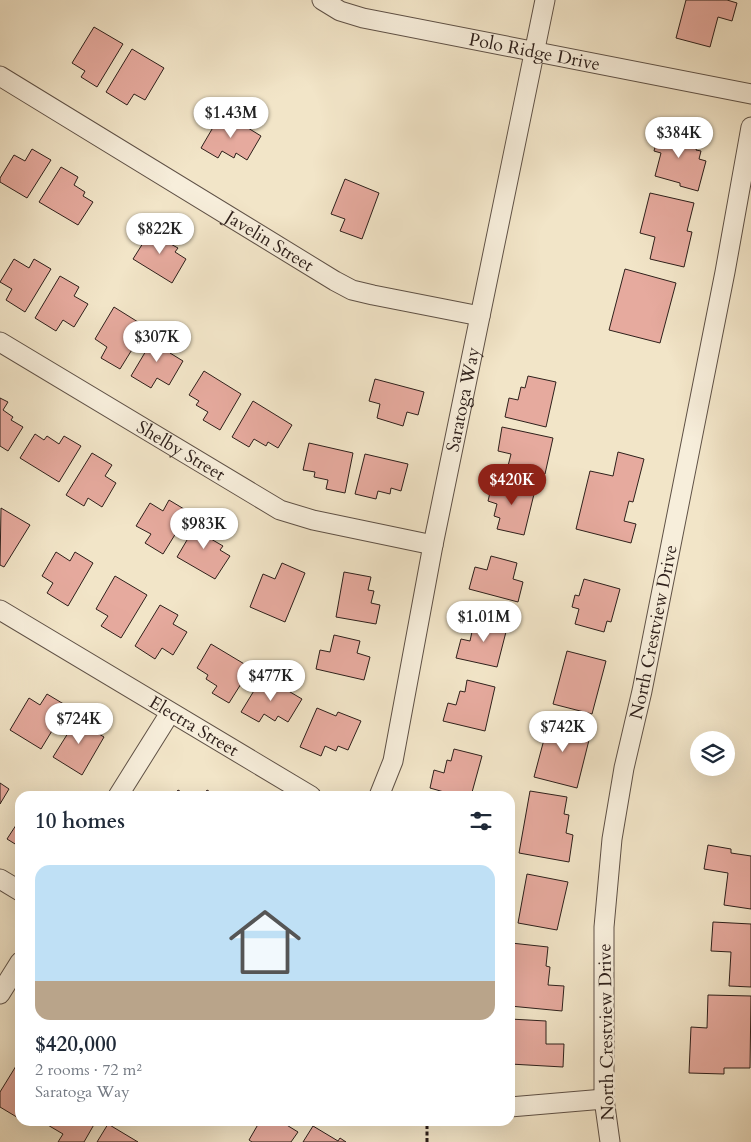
<!DOCTYPE html>
<html lang="en">
<head>
<meta charset="utf-8">
<style>
	:root { --surface:#fff; --page:#f6f6f7; --text:#1f2937; --muted:#747a83; --accent:#8f2418 }
	body { margin:0; font-family:Cardo,serif; background:var(--page); color:var(--text); height:100vh; display:flex; flex-direction:column; font-size:19px; white-space:nowrap }
	* { box-sizing:border-box; margin:0 }
	p { font-size:16px; color:var(--muted) }
	.icon { flex:none; width:28px; height:28px; fill:none; stroke:currentColor; stroke-width:2; stroke-linecap:round; stroke-linejoin:round }
	.map { position:relative; flex:1; overflow:hidden }
	.sheet { position:absolute; left:15px; top:791px; width:500px; height:335px; display:flex; flex-direction:column; background:var(--surface); border-radius:15px; box-shadow:0 5px 20px #0002 }
	.sheet>* { flex:none }
	.fabs { position:absolute; left:690px; top:731px; display:grid; gap:10px }
	.fabs a { display:grid; place-items:center; width:45px; height:45px; border-radius:50%; background:var(--surface); box-shadow:0 5px 20px #0002; font-size:25px }
	.price { position:absolute; translate:-50% -42px; padding:0 11px; border-radius:18px; background:#fff; color:#222; font-size:16px; line-height:32px; filter:drop-shadow(0 1px 2px #0008) }
	.price::after { content:''; position:absolute; left:50%; top:30px; width:15px; height:11px; margin-left:-8px; background:inherit; clip-path:polygon(0 0,100% 0,50% 100%) }
	.price.current { background:var(--accent); color:#fff }
	ul { padding:0; list-style:none }
	li { display:grid; align-content:center; gap:10px; height:265px; padding:0 20px }
	li span { display:grid; place-items:center; height:155px; border-radius:15px; color:#555 }
	li>.icon { margin-inline-start:auto }
	span .icon { width:90px; height:90px; fill:#fffc; stroke-width:1 }
	li b { font-size:21px }
	h2 { display:flex; justify-content:space-between; align-items:center; height:60px; padding:0 20px; font-size:21px }
	.map>svg:first-child { display:block }
</style>
</head>
<body>
<div class="map">
<svg width="751" height="1142" viewBox="0 0 751 1142">
	<rect width="100%" height="100%" fill="#f2e5c8"/>
	<filter id="stains"><feTurbulence type="fractalNoise" baseFrequency=".004" numOctaves="4"/><feColorMatrix values="0 0 0 0 .2 0 0 0 0 .09 0 0 0 0 .02 0 0 0 .5 -.17"/></filter>
	<radialGradient id="worn" r=".72"><stop offset=".6" stop-color="#630" stop-opacity="0"/><stop offset="1" stop-color="#630" stop-opacity=".3"/></radialGradient>
	<!-- building -->
	<path fill="#e6aa9e" stroke="#2e201b" d="M686,0H727L737,3L732,21L718,17L710,47L676,38Z
		M94,27L123,44L97,87L81,77L85,71L72,63Z
		M132,49L164,68L145,100L134,94L127,105L106,92Z
		M222,112L261,136L247,160L236,153L234,158L222,151L218,158L201,148Z
		M660,128L699,139L696,150L701,151L699,159L706,161L698,191L680,186V183L655,176L661,153L654,151Z
		M32,149L51,160L27,198L0,182V178L14,155L25,161Z
		M61,167L78,177L74,185L85,192L83,196L93,202L78,225L39,202Z
		M345,179L379,193L362,239L340,231L345,219L331,214Z
		M650,193L694,203L687,231L692,232L684,267L650,259L655,237L640,233Z
		M155,224L172,234L167,242L178,248L175,252L186,259L172,283L133,259Z
		M14,259L29,268L34,259L51,269L25,312L6,300L12,289L0,282Z
		M625,269L676,283L660,343L609,330Z
		M60,276L79,287L74,296L88,304L74,327L63,320L56,331L35,318Z
		M114,307L146,327L120,369L101,358L107,347L95,339Z
		M156,334L174,345L170,353L183,361L169,385L157,378L151,388L131,376Z
		M204,371L241,394L220,430L203,420L208,412L196,405L199,401L189,395Z
		M528,376L556,382L546,427L505,417L509,398L518,400L521,387L525,388Z
		M375,379L424,392L418,415L407,412L403,426L377,418L380,404L369,401Z
		M0,398L8,402L3,410L13,417L11,420L23,427L8,451L0,446Z
		M253,401L292,425L278,448L268,442L266,446L254,439L249,447L232,437Z
		M502,427L553,438L545,474L508,466L511,454L498,451Z
		M35,434L44,440L47,436L59,444L64,436L81,446L59,482L20,458Z
		M309,443L353,453L345,493L326,489L328,480L314,477L315,472L303,470Z
		M618,452L644,459L633,502L629,501L624,521L636,524L631,543L576,529L590,471L613,476Z
		M92,453L112,465L105,476L116,483L102,507L88,498L84,506L66,495Z
		M365,454L408,464L401,491L391,488L390,494L378,491L376,499L355,494Z
		M493,480L535,490L524,535L497,529L500,518L494,516L497,504L488,501Z
		M169,500L189,512L163,554L145,543L151,534L136,526L150,503L163,511Z
		M1,508L30,525L4,567L0,565Z
		M200,518L217,528L211,539L223,546L220,550L230,556L215,579L177,557Z
		M56,552L70,561L75,552L93,563L68,606L47,593L53,583L42,576Z
		M491,556L517,563L513,579L523,582L518,602L469,589L475,567L487,570Z
		M282,563L305,573L285,622L250,607L263,574L275,579Z
		M344,572L371,577L368,590L374,591L371,603L380,605L376,624L336,617Z
		M115,576L147,595L121,638L101,626L108,616L96,609Z
		M584,579L620,589L611,622L607,621L604,632L575,624L579,609L572,607L575,595L579,596Z
		M160,605L178,615L173,624L187,632L173,655L162,648L155,659L135,646Z
		M479,617L508,624L497,667L456,658L461,639L470,641L473,627L477,628Z
		M334,635L360,641L357,653L370,657L364,680L316,669L320,650L330,652Z
		M211,644L251,668L229,703L212,693L217,686L206,679L208,675L197,668Z
		M567,651L606,661L592,714L553,704Z
		M263,676L302,699L288,722L278,716L275,721L264,714L259,722L241,712Z
		M467,680L495,687L485,731L443,721L448,703L456,705L460,691L465,692Z
		M47,694L67,706L41,749L10,730L29,698L40,705Z
		M317,708L336,716L338,712L361,721L348,750L338,746L336,751L325,746L321,756L300,747Z
		M80,714L97,725L94,731L104,737L82,775L53,757Z
		M550,717L592,728L577,788L534,777Z
		M454,749L482,756L471,796H458L430,788L434,770L444,773L447,760L451,761Z
		M0,783L9,789L0,804Z
		M178,790L188,796L191,792L197,796H174Z
		M207,790L217,796H203Z
		M530,791L567,797L564,814L569,815L566,833L573,835L569,862L519,853Z
		M20,819V847L7,839Z
		M708,845L731,849V853L751,856V909L724,905L728,873L704,869Z
		M527,874L568,882L557,930L518,923Z
		M713,922L751,924V987L729,986L731,952L711,951Z
		M511,943L548,947L546,966L550,967L548,985L564,986L562,1011L510,1006Z
		M708,995L751,996L750,1068H724V1074L689,1073L691,1027L707,1028Z
		M510,1019L546,1021V1044H564L563,1067L510,1064Z
		M16,1066L20,1069V1119L0,1107V1092Z
		M41,1121H96L84,1142H58L63,1134Z
		M260,1121H287L285,1124L298,1132L291,1142H252L249,1140Z
		M108,1124L138,1142H97Z
		M313,1126L338,1141L340,1138L346,1142H303Z"/>
	<g fill="none" stroke-linecap="round" stroke-linejoin="round">
		<defs>
			<g id="minor">
				<path id="s1" d="M322,0L340,11L363,18L751,94"/>
				<path id="s2" d="M0,76L335,281L352,290L373,295L480,316"/>
				<path id="s3" d="M0,342L280,510L313,520L433,545"/>
				<path id="s4" d="M0,610L311,796"/>
				<path d="M118,796L170,713"/>
				<path id="s5" d="M379,796L393,761L433,545L545,0"/>
				<path d="M0,879L20,891"/>
				<path d="M0,994L20,962"/>
				<path d="M510,1107L604,1099"/>
				<path id="s6" d="M610,1142L604,1099V927L612,839L624,768L642,691L725,272L751,127"/>
			</g>
		</defs>
		<!-- minor casing -->
		<use href="#minor" stroke="#5f5146" stroke-width="21"/>
		<!-- path -->
		<path stroke="#2e201b" stroke-width="3" stroke-dasharray="4 2.5" stroke-linecap="butt" d="M427,1142V1121"/>
		<!-- minor -->
		<use href="#minor" stroke="#f7eedb" stroke-width="19"/>
	</g>
	<g text-anchor="middle" stroke-width="4.5" stroke-linejoin="round" paint-order="stroke">
		<!-- street labels -->
		<g font-size="18" fill="#2e201b" stroke="#f7eedb">
			<text dy="6" stroke="none"><textPath href="#s1" startOffset="220">Polo Ridge Drive</textPath></text>
			<text dy="6" stroke="none"><textPath href="#s2" startOffset="316">Javelin Street</textPath></text>
			<text dy="6" stroke="none"><textPath href="#s5" startOffset="406">Saratoga Way</textPath></text>
			<text dy="6" stroke="none"><textPath href="#s3" startOffset="211">Shelby Street</textPath></text>
			<text dy="6" stroke="none"><textPath href="#s6" startOffset="515">North Crestview Drive</textPath></text>
			<text dy="6" stroke="none"><textPath href="#s4" startOffset="226">Electra Street</textPath></text>
			<text transform="translate(606 1032) rotate(-91)" y="6">North Crestview Drive</text>
		</g>
	</g>
	<rect width="100%" height="100%" filter="url(#stains)"/>
	<rect width="100%" height="100%" fill="url(#worn)"/>
</svg>
<div class="fabs">
<a><svg class="icon" aria-label="layers" viewBox="0 0 24 24"><path d="M12 4l9 5-9 5-9-5zM3 14l9 5 9-5"/></svg></a>
</div>
<b class="price" style="left:231px;top:139px">$1.43M</b>
<b class="price" style="left:679px;top:159px">$384K</b>
<b class="price" style="left:160px;top:255px">$822K</b>
<b class="price" style="left:157px;top:363px">$307K</b>
<b class="price current" style="left:512px;top:506px">$420K</b>
<b class="price" style="left:204px;top:550px">$983K</b>
<b class="price" style="left:484px;top:643px">$1.01M</b>
<b class="price" style="left:271px;top:702px">$477K</b>
<b class="price" style="left:79px;top:745px">$724K</b>
<b class="price" style="left:563px;top:753px">$742K</b>
<section class="sheet">
<h2>10 homes<svg class="icon" aria-label="filters" viewBox="0 0 24 24"><path d="M4 7h16M4 17h16"/><circle cx="9" cy="7" r="2"/><circle cx="15" cy="17" r="2"/></svg></h2>
<ul>
<li><span style="background:linear-gradient(#bfe0f5 75%,#b9a48a 0)"><svg class="icon" aria-label="home" viewBox="0 0 24 24"><path d="M3 11l9-7 9 7M6 9v11h12V9"/></svg></span><div><b>$420,000</b><p>2 rooms · 72 m²</p><p>Saratoga Way</p></div></li>
</ul>
</section>
</div>
</body>
</html>
